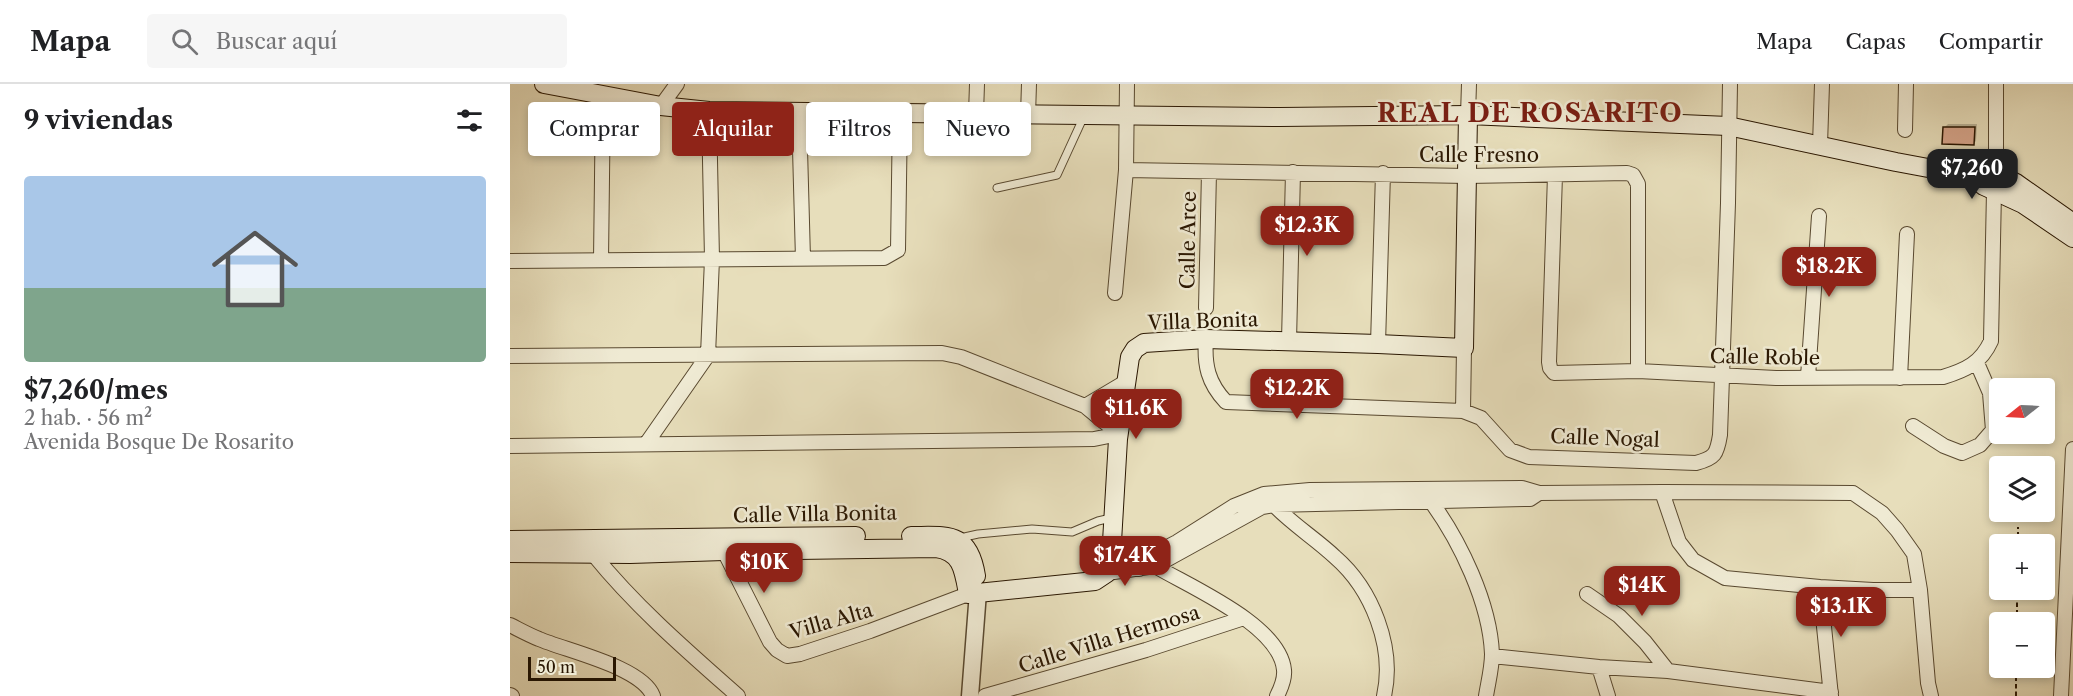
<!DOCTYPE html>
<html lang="es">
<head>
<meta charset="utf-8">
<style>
	:root { --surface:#fff; --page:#f6f6f6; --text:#202124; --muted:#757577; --line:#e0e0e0; --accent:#8f2418 }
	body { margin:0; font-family:"Libre Caslon Text",serif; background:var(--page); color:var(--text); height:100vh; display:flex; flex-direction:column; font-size:22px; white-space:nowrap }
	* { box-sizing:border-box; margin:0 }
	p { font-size:20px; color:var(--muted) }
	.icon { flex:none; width:33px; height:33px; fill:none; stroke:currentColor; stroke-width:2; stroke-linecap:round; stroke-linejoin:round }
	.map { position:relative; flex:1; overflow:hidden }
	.drawer { display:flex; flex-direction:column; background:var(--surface); width:510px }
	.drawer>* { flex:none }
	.hud { position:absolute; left:18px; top:18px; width:570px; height:54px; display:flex; gap:12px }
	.needle { width:39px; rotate:252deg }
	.tools { position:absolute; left:1479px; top:294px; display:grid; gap:12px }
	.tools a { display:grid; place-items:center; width:66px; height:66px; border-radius:6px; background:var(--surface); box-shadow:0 3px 9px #0003; font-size:30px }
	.scale { position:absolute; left:18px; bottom:15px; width:88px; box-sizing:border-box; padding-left:6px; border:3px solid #2a1702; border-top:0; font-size:16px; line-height:21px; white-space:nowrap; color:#2a1702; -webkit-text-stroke:4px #efead3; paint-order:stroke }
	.price { position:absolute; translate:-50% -51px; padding:0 14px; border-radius:12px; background:var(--accent); color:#fff; font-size:20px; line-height:39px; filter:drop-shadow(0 2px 3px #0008) }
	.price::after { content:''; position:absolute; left:50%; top:36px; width:18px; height:14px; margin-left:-9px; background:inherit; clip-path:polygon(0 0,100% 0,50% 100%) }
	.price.selected { background:#222; color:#fff }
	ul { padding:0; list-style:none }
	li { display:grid; align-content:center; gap:12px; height:318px; padding:0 24px }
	li span { display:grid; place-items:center; height:186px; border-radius:6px; color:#555 }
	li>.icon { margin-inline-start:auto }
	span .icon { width:108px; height:108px; fill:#fffc; stroke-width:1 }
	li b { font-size:26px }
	h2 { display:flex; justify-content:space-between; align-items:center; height:72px; padding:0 24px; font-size:26px }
	.chip { padding:0 21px; border-radius:6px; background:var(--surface); box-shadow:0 3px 9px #0003; font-size:21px; line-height:54px }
	.chip.selected { background:var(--accent); color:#fff }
	header { display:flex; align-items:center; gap:36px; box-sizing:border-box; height:84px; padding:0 30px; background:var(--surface); border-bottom:2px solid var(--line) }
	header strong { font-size:28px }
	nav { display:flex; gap:33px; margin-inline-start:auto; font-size:21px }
	.search { width:420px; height:54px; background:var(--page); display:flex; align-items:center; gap:15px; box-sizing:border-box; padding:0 21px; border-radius:6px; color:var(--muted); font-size:22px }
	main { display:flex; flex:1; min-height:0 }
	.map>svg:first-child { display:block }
</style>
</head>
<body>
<header>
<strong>Mapa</strong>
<div class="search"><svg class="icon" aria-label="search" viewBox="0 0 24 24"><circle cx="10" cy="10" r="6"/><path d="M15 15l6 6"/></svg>Buscar aquí</div>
<nav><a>Mapa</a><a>Capas</a><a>Compartir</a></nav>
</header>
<main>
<section class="drawer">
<h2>9 viviendas<svg class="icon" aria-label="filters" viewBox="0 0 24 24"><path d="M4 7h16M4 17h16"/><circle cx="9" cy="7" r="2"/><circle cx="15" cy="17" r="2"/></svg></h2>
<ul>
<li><span style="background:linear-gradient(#a9c7e8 60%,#7fa58c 0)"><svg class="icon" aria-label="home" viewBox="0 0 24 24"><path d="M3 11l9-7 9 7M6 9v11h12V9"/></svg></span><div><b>$7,260/mes</b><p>2 hab. · 56 m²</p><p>Avenida Bosque De Rosarito</p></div></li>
</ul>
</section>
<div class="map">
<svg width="1563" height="612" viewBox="0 0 1563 612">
	<rect width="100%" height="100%" fill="#e7debb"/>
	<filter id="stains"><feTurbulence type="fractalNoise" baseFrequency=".00333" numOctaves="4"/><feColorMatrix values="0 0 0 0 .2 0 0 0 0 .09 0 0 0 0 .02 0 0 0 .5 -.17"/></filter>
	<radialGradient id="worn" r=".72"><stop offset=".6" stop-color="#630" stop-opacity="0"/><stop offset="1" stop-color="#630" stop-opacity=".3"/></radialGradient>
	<!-- shadow -->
	<path fill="#0003" d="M1438,40H1467L1466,57L1463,60L1435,43Z"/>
	<!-- building -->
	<path fill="#d6a58b" stroke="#2a1702" stroke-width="1.5" d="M1433,43H1465L1464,61L1432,60Z"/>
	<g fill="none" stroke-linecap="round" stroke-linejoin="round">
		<defs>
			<path id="service" d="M487,104L547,91L574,32
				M450,454L468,450L522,445L562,448L588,437L601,434"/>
			<path id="minor" d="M151,22L167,0
				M289,28L293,175
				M466,30L467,0
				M518,31L519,0
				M958,31L959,0
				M1395,46L1396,0
				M1310,61L1312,0
				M616,86L957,92L1117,89L1123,91L1128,100V287
				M1045,91L1039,278L1040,284L1044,289L1128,287L1266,294L1433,293C1456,286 1471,279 1481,257L1484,107L1486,89V0
				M91,176L93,11
				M0,177L374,174L388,166L390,29
				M605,209L616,86L617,0
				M696,224L699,88
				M696,255C694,281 698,299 716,318L953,327L971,334L1000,366L1019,373L1186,379C1205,374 1207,370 1210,351L1218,119L1220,0
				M779,257L783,88
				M868,260L873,89
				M0,272L432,269L451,273L575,322L609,350
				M1298,293L1309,132
				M1390,294L1397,150
				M575,322L617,297
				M953,327L954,264
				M1403,342L1434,362L1452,369L1470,361L1483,346L1480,309L1467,279
				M136,360L198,271L202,175L199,27
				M0,362L584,355L609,350
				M1152,408L1343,409L1372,429L1387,446L1404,470L1410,506L1418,599L1421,612
				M920,416C950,457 980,519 982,570C982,584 978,599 976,612
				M761,418C780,439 805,454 825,473C862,505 885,563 874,612
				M214,467L260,558L267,566L277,572L290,570L360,547L458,510
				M83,470C126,523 177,567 228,612
				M640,476L645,482C680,503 770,541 774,586C775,595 771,604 767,612
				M629,485L644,470L667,458L724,422L754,410L800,406L1012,404L1029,409L1152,408L1169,458L1183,476L1215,494L1310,503L1363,506H1410
				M597,489L645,482L752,423L764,421L1014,415H1020L1029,409
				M1310,503L1321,612
				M1077,510L1109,532L1135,558L1158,587
				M0,541C10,546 19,551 29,555C57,567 132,583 143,612
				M982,572L1089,583L1158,587L1321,608
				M1089,583L1098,612
				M0,611L2,612
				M475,612L636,566L734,534
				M1551,612L1563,365"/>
			<path id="tertiary" d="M460,612L468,508"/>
			<path id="secondary" d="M34,0L151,22L199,27L770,33L958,31L1218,42L1386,78L1461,92L1476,88L1486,89L1506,99L1563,139
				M1461,92L1474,102L1513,120L1563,154
				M401,452C438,452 459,447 466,492
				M0,456L346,452
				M0,469L120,470L214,467L426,464C452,467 454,487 458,510L585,497L597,489L601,475L608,355L620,273L625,265L634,259L696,255L868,260L954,264L958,31"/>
		</defs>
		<!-- service casing -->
		<use href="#service" stroke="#594930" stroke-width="9"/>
		<!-- minor casing -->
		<use href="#minor" stroke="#594930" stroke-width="16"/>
		<!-- tertiary casing -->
		<use href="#tertiary" stroke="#594930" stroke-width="19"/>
		<!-- secondary casing -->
		<use href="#secondary" stroke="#2a1702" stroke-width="20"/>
		<!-- path -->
		<path stroke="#2a1702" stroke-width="2" stroke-dasharray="4.5 3" stroke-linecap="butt" d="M1508,460V443
			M1507,538V506
			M1506,612V584"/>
		<!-- service -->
		<use href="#service" stroke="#efead3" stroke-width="7"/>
		<!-- minor -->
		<use href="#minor" stroke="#efead3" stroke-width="14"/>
		<!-- tertiary -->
		<use href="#tertiary" stroke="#efead3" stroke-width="16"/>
		<!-- secondary -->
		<use href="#secondary" stroke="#efead3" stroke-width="18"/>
	</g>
	<g text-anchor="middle" stroke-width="5" stroke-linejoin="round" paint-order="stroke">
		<!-- street labels -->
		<g font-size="20" fill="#2a1702" stroke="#efead3">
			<text x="969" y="78">Calle Fresno</text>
			<text transform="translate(678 156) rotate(-89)" y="7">Calle Arce</text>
			<text transform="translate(693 237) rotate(-2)" y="7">Villa Bonita</text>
			<text transform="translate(1255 273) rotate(1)" y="7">Calle Roble</text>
			<text transform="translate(1095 354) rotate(2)" y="7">Calle Nogal</text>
			<text transform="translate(305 430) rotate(-1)" y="7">Calle Villa Bonita</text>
			<text transform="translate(321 537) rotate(-16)" y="7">Villa Alta</text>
			<text transform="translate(599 555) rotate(-17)" y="7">Calle Villa Hermosa</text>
		</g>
		<!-- district labels -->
		<g font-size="26" font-weight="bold" letter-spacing="1.5" fill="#7a1f14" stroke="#efead3">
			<text x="1020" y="38">REAL DE ROSARITO</text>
		</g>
	</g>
	<rect width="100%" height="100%" filter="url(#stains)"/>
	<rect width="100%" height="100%" fill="url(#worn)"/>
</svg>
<div class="tools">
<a><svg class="needle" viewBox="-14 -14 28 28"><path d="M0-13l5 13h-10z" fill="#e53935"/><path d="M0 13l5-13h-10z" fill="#757577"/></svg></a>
<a><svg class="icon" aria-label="layers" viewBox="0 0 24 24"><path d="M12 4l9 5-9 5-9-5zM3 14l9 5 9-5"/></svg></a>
<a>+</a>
<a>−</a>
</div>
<div class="scale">50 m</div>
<b class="price selected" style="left:1462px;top:116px">$7,260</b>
<b class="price" style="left:797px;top:173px">$12.3K</b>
<b class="price" style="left:1319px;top:214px">$18.2K</b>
<b class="price" style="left:787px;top:336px">$12.2K</b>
<b class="price" style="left:626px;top:356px">$11.6K</b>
<b class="price" style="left:615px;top:503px">$17.4K</b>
<b class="price" style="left:254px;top:510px">$10K</b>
<b class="price" style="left:1132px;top:533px">$14K</b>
<b class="price" style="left:1331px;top:554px">$13.1K</b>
<div class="hud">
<a class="chip">Comprar</a>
<a class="chip selected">Alquilar</a>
<a class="chip">Filtros</a>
<a class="chip">Nuevo</a>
</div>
</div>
</main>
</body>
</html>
